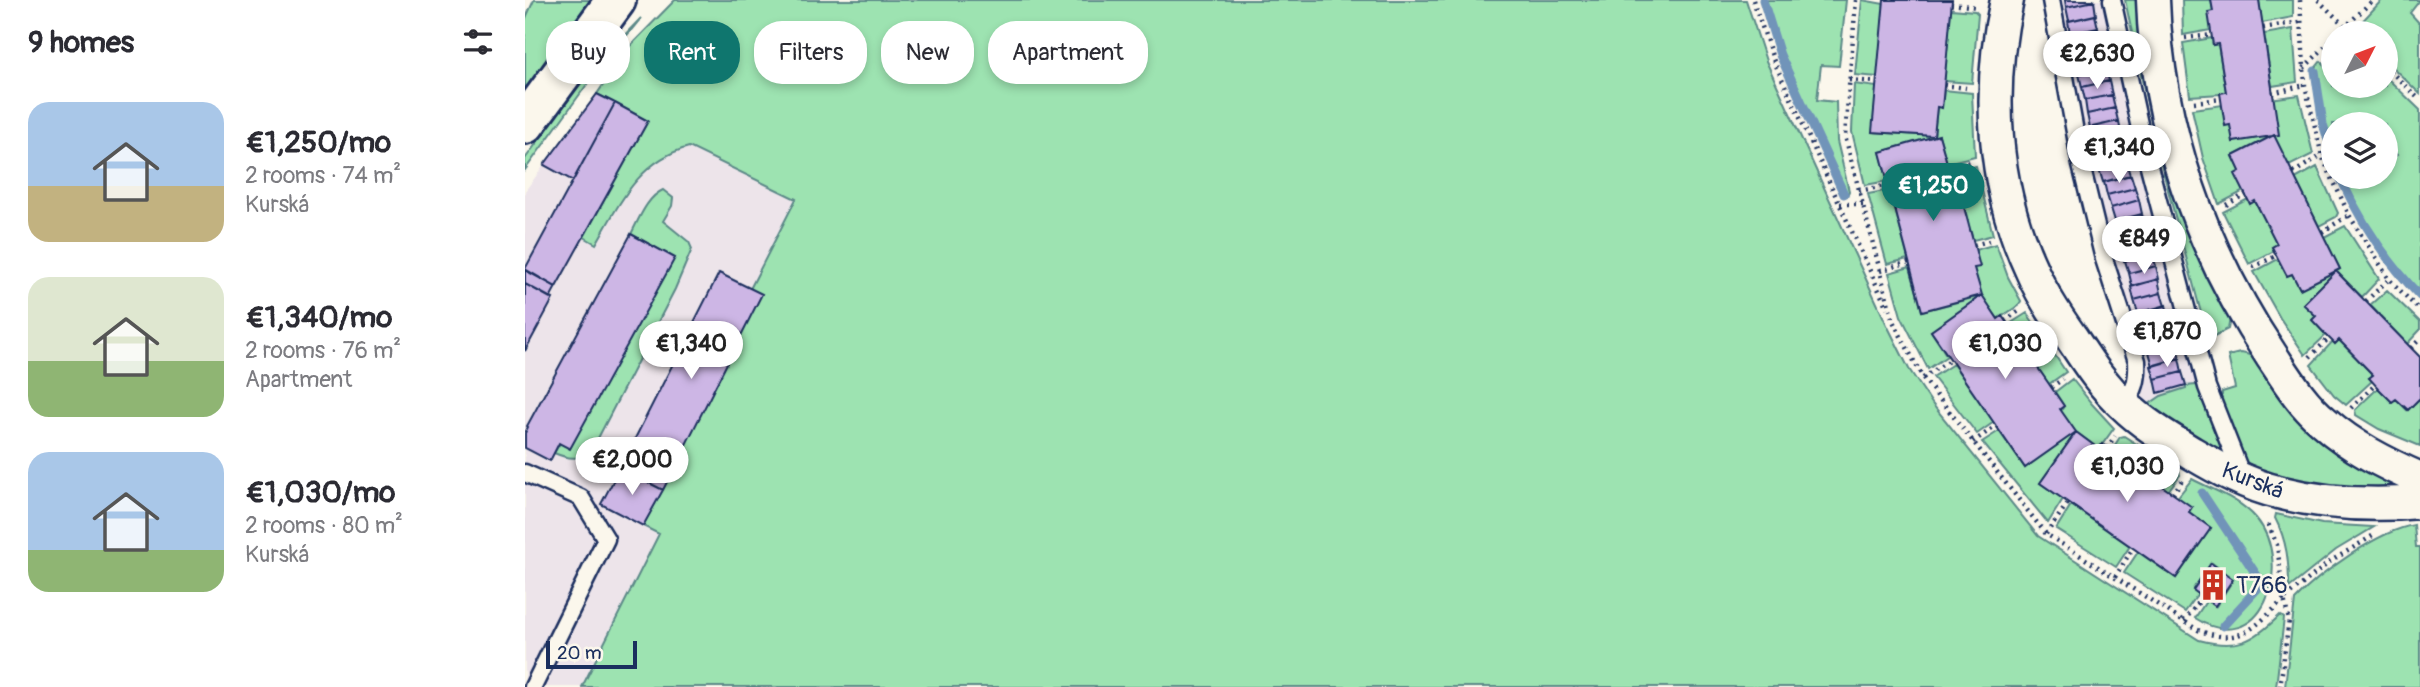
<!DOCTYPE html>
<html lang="en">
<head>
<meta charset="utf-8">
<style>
	:root { --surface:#fff; --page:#f2f2f3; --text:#2b2b33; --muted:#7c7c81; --accent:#0f766e }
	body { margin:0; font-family:Pangolin,sans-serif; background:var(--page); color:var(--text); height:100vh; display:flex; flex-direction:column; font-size:26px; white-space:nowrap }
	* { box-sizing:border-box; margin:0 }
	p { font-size:23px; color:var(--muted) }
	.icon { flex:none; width:38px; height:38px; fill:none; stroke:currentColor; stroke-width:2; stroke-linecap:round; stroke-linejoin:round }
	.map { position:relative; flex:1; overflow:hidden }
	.details { display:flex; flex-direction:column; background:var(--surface); width:525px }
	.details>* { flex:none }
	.hud { position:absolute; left:21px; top:21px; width:665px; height:63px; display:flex; gap:14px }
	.needle { width:46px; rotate:48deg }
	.tools { position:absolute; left:1796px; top:21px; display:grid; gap:14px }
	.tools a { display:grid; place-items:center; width:77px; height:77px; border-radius:50%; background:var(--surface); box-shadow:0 4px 10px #0003; font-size:35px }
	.scale { position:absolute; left:21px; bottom:18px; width:91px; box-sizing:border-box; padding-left:7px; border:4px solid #1b2f5e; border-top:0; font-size:19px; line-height:24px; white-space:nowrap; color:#1b2f5e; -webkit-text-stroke:5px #fbf7ec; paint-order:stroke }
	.price { position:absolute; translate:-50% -60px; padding:0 16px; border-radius:24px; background:#fff; color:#222; font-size:23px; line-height:46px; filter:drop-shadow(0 2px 4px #0008) }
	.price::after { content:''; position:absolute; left:50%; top:42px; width:21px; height:16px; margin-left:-10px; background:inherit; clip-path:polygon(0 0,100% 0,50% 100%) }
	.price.on { background:var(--accent); color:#fff }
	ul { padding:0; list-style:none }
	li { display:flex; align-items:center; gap:21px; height:175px; padding:0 28px }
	li span { display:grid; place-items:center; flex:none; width:196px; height:140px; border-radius:21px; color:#555 }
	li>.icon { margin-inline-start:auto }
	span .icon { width:84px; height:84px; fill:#fffc; stroke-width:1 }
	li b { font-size:30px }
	h2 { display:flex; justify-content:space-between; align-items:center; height:84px; padding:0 28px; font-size:30px }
	.tag { padding:0 24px; border-radius:28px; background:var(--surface); box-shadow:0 4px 10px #0003; font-size:24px; line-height:63px }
	.tag.on { background:var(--accent); color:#fff }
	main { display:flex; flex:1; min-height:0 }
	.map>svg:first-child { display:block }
</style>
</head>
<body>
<main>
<section class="details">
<h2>9 homes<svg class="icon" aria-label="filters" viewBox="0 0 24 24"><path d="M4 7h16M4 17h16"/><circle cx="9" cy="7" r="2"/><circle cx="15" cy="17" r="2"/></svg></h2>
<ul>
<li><span style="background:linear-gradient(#a9c7e8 60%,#c2b280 0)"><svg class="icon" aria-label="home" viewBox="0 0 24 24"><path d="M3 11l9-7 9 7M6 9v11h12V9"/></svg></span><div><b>€1,250/mo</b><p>2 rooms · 74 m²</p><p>Kurská</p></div></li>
<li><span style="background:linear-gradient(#dfe7d0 60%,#8fb573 0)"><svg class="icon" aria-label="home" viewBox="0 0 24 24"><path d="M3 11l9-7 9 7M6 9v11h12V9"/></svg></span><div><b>€1,340/mo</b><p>2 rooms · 76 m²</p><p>Apartment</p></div></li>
<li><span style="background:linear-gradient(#a9c7e8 70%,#8fb573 0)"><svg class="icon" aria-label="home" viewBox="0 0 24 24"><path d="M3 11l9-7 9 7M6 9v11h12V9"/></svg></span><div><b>€1,030/mo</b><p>2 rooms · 80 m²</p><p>Kurská</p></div></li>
</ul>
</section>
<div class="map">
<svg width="1895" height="687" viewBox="0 0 1895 687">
	<rect width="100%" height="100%" fill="#fbf7ec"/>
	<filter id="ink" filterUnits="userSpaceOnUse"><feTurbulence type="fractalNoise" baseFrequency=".0143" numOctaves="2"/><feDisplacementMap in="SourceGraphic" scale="14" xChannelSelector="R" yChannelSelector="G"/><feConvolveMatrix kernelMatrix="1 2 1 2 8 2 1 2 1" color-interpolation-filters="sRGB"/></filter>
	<g filter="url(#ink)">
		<!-- built -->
		<path fill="#ede4ea" d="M1526,0H1587L1682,387L1719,480L1599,406L1613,376L1579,259Z
			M72,94L286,198L118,525L134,533L57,687H0V191Z"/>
		<!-- green -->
		<path fill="#9de3b1" stroke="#5c8988" stroke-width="2" d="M9,0H67L0,92V20Z
			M150,0H1221L1241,61L1362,325L1384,369L1408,405L1513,536L1674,640C1712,650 1728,642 1755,615L1759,618L1751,687H57L134,534L118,526L225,289L271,199L164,147C114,160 95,203 71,244L59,237L123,121L72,94L105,46Z
			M1236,0H1321L1314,66L1296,65L1292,100L1311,102L1312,141L1324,191L1322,196L1317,194L1254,56Z
			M1337,0L1359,4L1353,77L1330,75Z
			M1600,0H1614C1625,73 1632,147 1656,217C1668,253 1688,285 1705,319L1703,329L1683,339L1631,145Z
			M1657,0H1686L1688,11L1686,30L1658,35Z
			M1734,0H1768V17L1737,23Z
			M1857,0H1895L1885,13L1895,24V94L1860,60V33H1833L1830,29Z
			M1426,9L1450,11L1453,14L1447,83L1419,81Z
			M116,18L63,83L0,170V159L61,75Z
			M1768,29L1772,82L1747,86L1739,34Z
			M1687,38L1688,45L1693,44L1701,92L1696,94L1665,96L1658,43Z
			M1796,61L1804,69L1808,67V86H1860V76L1895,110V299C1861,264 1833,222 1814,177H1860V148L1869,157L1872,155L1860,141V124H1846L1839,117L1830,124H1808V142L1803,146L1797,125L1788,71Z
			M1329,84L1352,87L1348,132L1409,136L1412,107H1417L1419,90L1447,93L1450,156L1422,163L1414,135L1355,152L1363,181L1340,185L1327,132Z
			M1774,95L1788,154L1764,166L1748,135L1708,156L1715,171L1719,191L1694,204L1678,158L1667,109Z
			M1451,166L1468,235L1448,240L1430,171Z
			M1792,167L1813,213L1811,217L1794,226L1770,179Z
			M138,190L148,198L147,206L138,221L164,242L167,249L150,289L70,444C57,460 48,461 29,453L149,258L106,234C114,219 122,197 138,190Z
			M1365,190L1383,259L1362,264L1343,194Z
			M1723,199L1726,203L1730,201L1752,244L1747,247L1749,251L1724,264L1698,212Z
			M1820,226L1854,279L1837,297L1811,271L1779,304L1791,316L1787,320L1801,335L1780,355L1755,318L1729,272L1753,259L1762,276L1767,274L1775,289L1815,269L1799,237Z
			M1471,244L1483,277L1496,301L1494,305L1473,319L1457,296L1406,331L1422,356L1403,369L1376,316L1364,273L1385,267L1397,311L1456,296L1449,268L1450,250Z
			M1862,290L1895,322V330L1882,344L1845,305Z
			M1502,313L1541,372L1524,384L1483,325Z
			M1814,340L1848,375L1844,378L1847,381L1821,405L1809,395L1786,365L1808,341L1810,344Z
			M1715,353C1721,354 1725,354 1730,359C1745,374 1759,403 1774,421C1805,457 1850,477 1894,491H1815L1754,480L1721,464L1693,397L1697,395V392L1710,388L1703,356Z
			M1428,364L1469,422L1452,434L1408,377Z
			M1547,379L1567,404L1589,428L1574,449L1551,432L1515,483L1538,499L1523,523L1457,442L1474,431L1500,468L1539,406L1530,392Z
			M1671,385L1675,387L1701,457L1620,407L1636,396L1661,388V386Z
			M1853,388L1867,402L1871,399L1882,410L1895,398V446L1854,429L1831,415L1830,410Z
			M1599,436L1654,471L1655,475L1643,491L1586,451L1595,437Z
			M1667,479C1688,490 1715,499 1731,518C1770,565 1737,661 1670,618L1682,600L1691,606L1708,580L1687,563L1668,589L1673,594L1660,612L1599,573L1613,552L1651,578L1686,528L1664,512L1652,498Z
			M1546,505L1605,546L1591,567L1531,529Z
			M1751,514L1797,524L1849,527L1811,550L1764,588C1764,562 1762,541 1750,518Z
			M1889,525L1891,547H1895V687H1760L1770,600C1795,573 1853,531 1889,525Z"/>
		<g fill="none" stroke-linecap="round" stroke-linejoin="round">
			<!-- stream -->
			<path stroke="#7194b9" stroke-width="9" d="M1238,0L1255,55L1319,194
				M1790,71L1798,124L1808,156
				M1815,177C1835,221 1861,261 1895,296
				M1677,493L1735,580L1734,587L1698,626"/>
		</g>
		<!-- building -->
		<path fill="#cdb6e5" stroke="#1b2f5e" stroke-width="2" d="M1359,0H1427L1417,108L1412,107L1409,136L1347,132Z
			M1540,0H1568L1569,1L1541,7Z
			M1686,0H1734L1754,135L1708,142L1705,125L1700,126L1695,93L1701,92L1693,44L1688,45L1683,12L1688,11Z
			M1569,1L1571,15L1544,21L1541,7Z
			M1570,15L1573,28L1545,34L1543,21Z
			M1573,28L1576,42L1548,47L1545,34Z
			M1577,41L1580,55L1553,61L1550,47Z
			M1580,55L1583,68L1555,74L1553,61Z
			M1581,68L1584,81L1557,87L1554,74Z
			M1584,81L1587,95L1560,100L1557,87Z
			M72,94L90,103L48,181L19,165Z
			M1587,95L1590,108L1562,114L1560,100Z
			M90,103L123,121L31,287L0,269Z
			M1590,108L1593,121L1565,128L1562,114Z
			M1594,121L1596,135L1569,141L1567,127Z
			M1414,135L1422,163L1427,162L1428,166L1455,267L1449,268L1457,295L1397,311L1355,152Z
			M1596,135L1599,148L1572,155L1569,141Z
			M1749,135L1815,269L1775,289L1767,274L1762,276L1747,247L1752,244L1730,201L1725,204L1710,174L1715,171L1708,156Z
			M1598,148L1601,162L1574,169L1571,156Z
			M1601,162L1605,175L1578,182L1574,169Z
			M1606,175L1610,188L1582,195L1579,182Z
			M1610,188L1614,200L1586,208L1582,195Z
			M1614,200L1617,214L1590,221L1586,208Z
			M1617,214L1620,227L1593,234L1590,221Z
			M1619,227L1622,240L1595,248L1592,235Z
			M106,234L150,258L45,449L34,443L25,461L0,448V433L3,427L2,426Z
			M1622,240L1626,253L1599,261L1595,248Z
			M1627,253L1631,266L1604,273L1600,261Z
			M1631,266L1634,279L1607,286L1604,273Z
			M0,270L31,287L25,298L0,284Z
			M1811,271L1895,357V398L1883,410L1871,399L1867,402L1853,388L1844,378L1848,375L1814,340L1810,344L1804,338L1787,320L1791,316L1778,304Z
			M194,273L237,294L138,490L95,468Z
			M1633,279L1636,293L1609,300L1606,287Z
			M0,284L28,299L0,351Z
			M1636,293L1640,306L1613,313L1609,300Z
			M1457,295L1473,319L1477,316L1524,384L1539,406L1535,409L1551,432L1500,468L1406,331Z
			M1641,305L1644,319L1618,326L1614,313Z
			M1644,319L1648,332L1621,339L1618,326Z
			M1648,332L1651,345L1624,352L1621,339Z
			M1651,345L1655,358L1628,366L1624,352Z
			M1654,358L1657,372L1630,379L1626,366Z
			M1657,372L1661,385L1633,393L1630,379Z
			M1551,432L1574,449L1577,444L1667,507L1664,512L1686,528L1651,578L1515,483Z
			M95,468L138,490L118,526L76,504Z
			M1686,563L1708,579L1690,606L1668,590Z"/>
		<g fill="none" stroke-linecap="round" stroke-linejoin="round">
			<defs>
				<path id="lane" d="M1526,0L1556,165L1579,259L1612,361C1613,380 1610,390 1599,406
					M1587,0L1619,147L1682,387L1717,476
					M0,473L56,498L81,539L8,687"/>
				<path id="street" d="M1482,0C1462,89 1467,185 1506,269C1516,293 1531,316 1546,337C1562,361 1577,385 1598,404C1617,423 1644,439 1667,453C1694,469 1723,485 1753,492C1800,504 1848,506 1895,502
					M1628,0C1632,127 1676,250 1746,355C1762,379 1777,404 1799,422C1827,447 1861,464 1895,479"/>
				<path id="highway" d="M0,124L91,0"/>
			</defs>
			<!-- lane casing -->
			<use href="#lane" stroke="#1b2f5e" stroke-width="21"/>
			<!-- street casing -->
			<use href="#street" stroke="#1b2f5e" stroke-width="37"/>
			<!-- highway casing -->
			<use href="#highway" stroke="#1b2f5e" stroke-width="44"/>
			<!-- path -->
			<path stroke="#1b2f5e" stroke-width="4.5" stroke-dasharray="2 5" stroke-linecap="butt" d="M1228,0L1248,59L1362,308
				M1331,0L1320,136L1368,321L1398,378L1521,534L1673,630C1716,647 1729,628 1759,599L1752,545L1742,521
				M1775,0L1780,85L1797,156L1824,215L1864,279L1895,311
				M1793,0L1827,33
				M1426,4L1452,7
				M1738,28L1775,22
				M1814,33L1848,0
				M1660,38L1687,35
				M1860,66L1895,100
				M1779,68L1808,39
				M1324,80L1352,82
				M1419,85L1441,88
				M1747,93L1780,85
				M1669,102L1696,99
				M1837,124L1840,122L1842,124
				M1860,145L1870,156
				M1428,166L1445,162
				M1768,173L1808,148
				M1334,191L1364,185
				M1315,204H1338
				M1701,205L1721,194
				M1797,232L1824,215
				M1449,245L1464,241
				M1728,267L1751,256
				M1355,271L1384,262
				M1841,301L1864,279
				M1480,321L1494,311
				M1886,348L1895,339
				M1785,357L1804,338
				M1398,378L1425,360
				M1526,387L1538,379
				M1826,408L1850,385
				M1448,442L1471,426
				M1582,448L1590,436
				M1648,494L1657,480
				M1521,534L1543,503
				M1590,577L1608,548
				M1659,621L1678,597
				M1755,687L1764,620L1759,599L1806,561L1849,535"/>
			<!-- lane -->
			<use href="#lane" stroke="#fbf7ec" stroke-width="16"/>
			<!-- street -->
			<use href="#street" stroke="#fbf7ec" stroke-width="32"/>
			<!-- highway -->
			<use href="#highway" stroke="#fbf7ec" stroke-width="38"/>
		</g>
	</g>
	<!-- icons -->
	<defs>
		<symbol id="building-bare" viewBox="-9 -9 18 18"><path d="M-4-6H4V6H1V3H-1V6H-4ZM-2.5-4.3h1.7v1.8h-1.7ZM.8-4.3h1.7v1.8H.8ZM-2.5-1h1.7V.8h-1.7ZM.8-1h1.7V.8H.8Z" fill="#c8321e" stroke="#fbf7ec" stroke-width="2.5" paint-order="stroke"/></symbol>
	</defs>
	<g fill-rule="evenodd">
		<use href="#building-bare" x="1666" y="563" width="44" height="44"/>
	</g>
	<g text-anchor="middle" stroke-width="5" stroke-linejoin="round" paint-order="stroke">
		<!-- street labels -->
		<g font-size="23" fill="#1b2f5e" stroke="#fbf7ec">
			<text transform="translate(1728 480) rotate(21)" y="8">Kurská</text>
		</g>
		<!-- poi labels -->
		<g font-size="23" fill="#1b2f5e" stroke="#fbf7ec" text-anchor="start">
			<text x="1711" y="593">T766</text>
		</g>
	</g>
</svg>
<div class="tools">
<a><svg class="needle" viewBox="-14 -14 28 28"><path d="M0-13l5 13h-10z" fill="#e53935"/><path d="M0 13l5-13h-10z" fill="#7c7c81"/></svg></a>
<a><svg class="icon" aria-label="layers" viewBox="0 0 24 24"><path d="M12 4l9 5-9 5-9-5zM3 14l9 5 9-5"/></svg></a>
</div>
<div class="scale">20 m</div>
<b class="price" style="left:1572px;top:91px">€2,630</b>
<b class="price" style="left:1594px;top:185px">€1,340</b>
<b class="price on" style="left:1408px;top:223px">€1,250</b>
<b class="price" style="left:1619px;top:276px">€849</b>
<b class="price" style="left:1642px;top:369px">€1,870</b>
<b class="price" style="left:166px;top:381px">€1,340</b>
<b class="price" style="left:1480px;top:381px">€1,030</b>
<b class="price" style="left:107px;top:497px">€2,000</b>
<b class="price" style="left:1602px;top:504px">€1,030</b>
<div class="hud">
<a class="tag">Buy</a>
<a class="tag on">Rent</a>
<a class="tag">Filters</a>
<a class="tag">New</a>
<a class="tag">Apartment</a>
</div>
</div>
</main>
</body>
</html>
